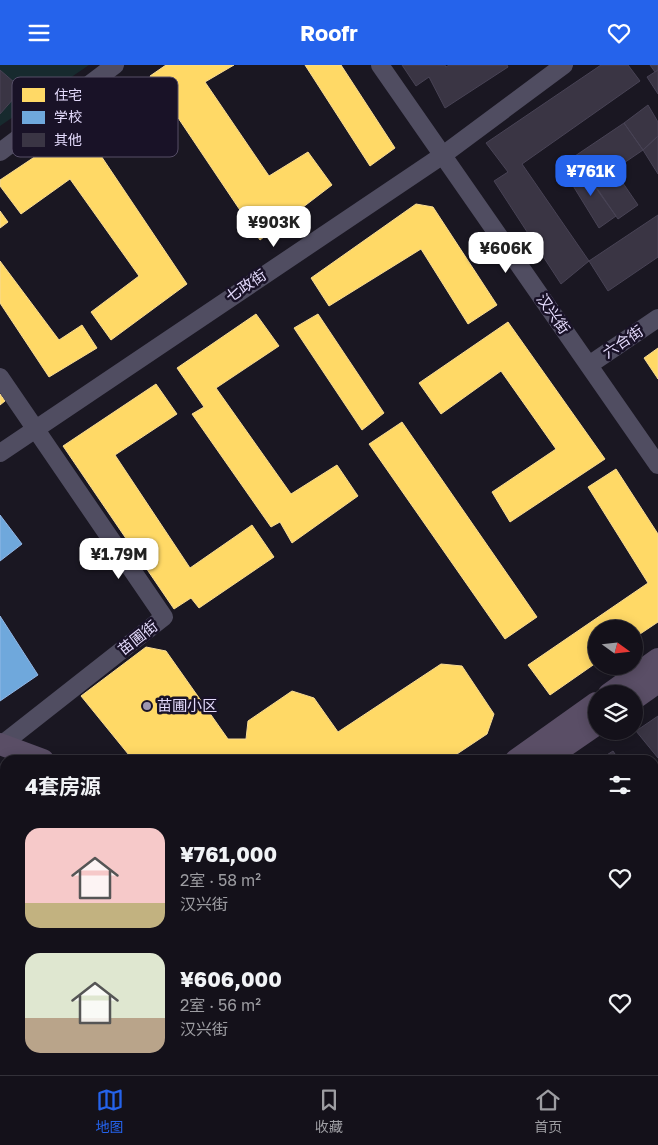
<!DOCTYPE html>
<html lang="zh">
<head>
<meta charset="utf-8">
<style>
	:root { --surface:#14111a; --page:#211f27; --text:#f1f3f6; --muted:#9d9da2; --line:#333139; --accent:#2563eb }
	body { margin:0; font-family:"Golos Text","Noto Sans SC",sans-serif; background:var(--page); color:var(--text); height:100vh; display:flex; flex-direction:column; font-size:19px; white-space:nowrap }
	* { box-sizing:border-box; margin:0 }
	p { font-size:16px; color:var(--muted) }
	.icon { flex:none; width:28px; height:28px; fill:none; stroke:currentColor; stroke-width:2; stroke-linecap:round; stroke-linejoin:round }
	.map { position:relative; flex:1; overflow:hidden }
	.details { position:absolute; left:0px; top:690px; width:659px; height:320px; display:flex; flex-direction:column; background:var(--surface); border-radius:15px 15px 0 0; box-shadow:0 2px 12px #0003,0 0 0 1px var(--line) }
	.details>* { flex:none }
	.needle { width:32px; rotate:105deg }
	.tools { position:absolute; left:588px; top:555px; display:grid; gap:10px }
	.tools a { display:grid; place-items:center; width:55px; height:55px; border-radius:50%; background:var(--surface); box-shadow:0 2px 12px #0003,0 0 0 1px var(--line); font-size:25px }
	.price { position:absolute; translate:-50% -42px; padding:0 11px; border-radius:10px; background:#fff; color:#222; font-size:16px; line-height:32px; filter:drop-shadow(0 1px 2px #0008) }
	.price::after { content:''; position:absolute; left:50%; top:30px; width:15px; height:11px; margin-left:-8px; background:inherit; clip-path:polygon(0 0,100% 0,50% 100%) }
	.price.on { background:var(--accent); color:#fff }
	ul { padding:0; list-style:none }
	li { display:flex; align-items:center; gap:15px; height:125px; padding:0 25px }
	li span { display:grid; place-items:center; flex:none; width:140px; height:100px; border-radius:15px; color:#555 }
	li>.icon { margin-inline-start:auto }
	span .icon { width:60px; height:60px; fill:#fffc; stroke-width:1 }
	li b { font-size:21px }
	h2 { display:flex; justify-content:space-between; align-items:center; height:60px; padding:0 25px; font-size:21px }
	header { display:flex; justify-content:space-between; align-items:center; height:65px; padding:0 25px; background:var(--accent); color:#fff; font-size:22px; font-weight:700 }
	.dock { display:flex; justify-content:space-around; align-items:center; height:70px; border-top:1px solid var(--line); background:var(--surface); font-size:14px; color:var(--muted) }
	.dock a { display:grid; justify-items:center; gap:2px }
	.dock .on { color:var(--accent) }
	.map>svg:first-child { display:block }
</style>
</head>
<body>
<header><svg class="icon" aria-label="menu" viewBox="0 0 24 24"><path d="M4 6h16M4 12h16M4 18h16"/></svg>Roofr<svg class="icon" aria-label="heart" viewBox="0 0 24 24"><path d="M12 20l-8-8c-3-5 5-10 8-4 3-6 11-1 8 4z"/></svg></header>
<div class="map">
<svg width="658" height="1010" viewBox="0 0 658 1010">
	<rect width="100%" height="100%" fill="#1a1722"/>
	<!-- green -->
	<path fill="#172a2e" d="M0,0H89L0,61Z
		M0,730L5,732V872H0Z
		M654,851L658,857V905L654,904Z
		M0,998L5,999V1005H39L66,1010H0Z"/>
	<!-- water -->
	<path fill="#111a3f" d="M0,937L5,938V977L0,976Z
		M107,1005H175L178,1010H115Z"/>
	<!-- homes -->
	<path fill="#ffd966" stroke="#f7da93" d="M166,0H234L205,17L269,111L308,87L332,120L260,175L150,11Z
		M305,0H341L395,83L370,101Z
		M81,61L187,219L111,275L91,247L139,211L70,114L21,149L0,121V115Z
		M416,139L433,142L497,240L468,259L421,184L329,241L311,213Z
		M0,146L8,157L0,163Z
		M0,196L59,275L82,260L97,283L49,312L0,238Z
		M256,249L279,281L216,323L291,429L337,400L358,431L292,478L280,457L271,462L192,349L204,342L177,303Z
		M318,249L384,348L362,365L294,263Z
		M508,257L605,394L510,457L492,427L556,384L501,306L441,349L419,318Z
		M658,283V314L644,293Z
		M156,319L177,349L115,390L190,503L252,460L274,492L199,543L191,533L174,544L63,381Z
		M0,329L5,336L0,340Z
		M402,357L537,552L505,574L369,379Z
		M616,404L658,469V557L634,573V564H596V598L550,630L528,600L648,518L588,422Z
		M146,582L166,586L228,674H246L248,656L292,626L314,633L338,667L441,599L462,601L494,649L487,669L448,695H133L81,631Z"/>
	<!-- schools -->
	<path fill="#6fa8dc" stroke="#92b7e6" d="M0,450L22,479L0,496Z
		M0,551L38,610L0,636Z
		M654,966L658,967V1010H537L539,1005H654Z
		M301,1005H427L425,1010H302Z"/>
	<!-- building -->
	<path fill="#3a3544" stroke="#484355" d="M402,0H445L446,2L449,0H507L508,2L445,43L429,12L416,21Z
		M601,0H628L640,16L522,99L589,196L561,219L494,116L508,107L486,78Z
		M650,0H658V5L655,7Z
		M0,5L22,24L0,49Z
		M658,5V29L647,12Z
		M648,40L658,57V71L643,85L624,58Z
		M624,58L643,85L593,119L575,91Z
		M658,71V109L643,85Z
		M581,100L616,151L599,163L567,111Z
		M614,105L638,140L618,154L593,119Z
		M658,150V192L608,226L589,196Z
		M658,651V693L636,666Z
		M613,686L619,695H599Z
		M654,745L658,751V814L654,808Z"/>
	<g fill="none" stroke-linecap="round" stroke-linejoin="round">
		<!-- path -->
		<path stroke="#4c5362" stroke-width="3" stroke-dasharray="2.5 4" stroke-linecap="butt" d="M0,984L5,985
			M92,1005L104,1010"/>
		<!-- minor -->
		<path stroke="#504d61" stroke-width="18" d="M380,0L658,400
			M0,87L115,0
			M589,300L658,253
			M0,312L164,552L0,681
			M0,388L443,90L564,0
			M654,837L658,844
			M0,894L5,895
			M215,1005L222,1010"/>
		<!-- major -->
		<path stroke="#5a4e66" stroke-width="22" d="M609,629L658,594
			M634,634L658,617
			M0,679L43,695
			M516,695L596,638
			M545,695L596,660
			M654,917L658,919
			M654,935L658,937"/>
	</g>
	<!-- markers -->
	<circle fill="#9d96b0" stroke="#191227" stroke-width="2" cx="147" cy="641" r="5"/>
	<g text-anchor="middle" stroke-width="5" stroke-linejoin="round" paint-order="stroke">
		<!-- street labels -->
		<g font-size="15" fill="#e4dbfc" stroke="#191227">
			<text transform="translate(246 221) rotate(-34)" y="5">七政街</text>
			<text transform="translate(553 249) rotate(55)" y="5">汉兴街</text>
			<text transform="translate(623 277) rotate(-34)" y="5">六合街</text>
			<text transform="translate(138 573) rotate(-38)" y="5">苗圃街</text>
		</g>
		<!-- poi labels -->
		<g font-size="15" fill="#e4dbfc" stroke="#191227" text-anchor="start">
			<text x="157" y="646">苗圃小区</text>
		</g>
	</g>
	<!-- legend -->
	<rect x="12" y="12" width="166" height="80" rx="8" fill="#191227" stroke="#564e67" stroke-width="1"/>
	<rect x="22" y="23" width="23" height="14" fill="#ffd966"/>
	<rect x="22" y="46" width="23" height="13" fill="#6fa8dc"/>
	<rect x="22" y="68" width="23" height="14" fill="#3a3544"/>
	<g font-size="14" fill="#e4dbfc">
		<text x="54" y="35">住宅</text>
		<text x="54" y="57">学校</text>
		<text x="54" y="80">其他</text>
	</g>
</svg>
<div class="tools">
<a><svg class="needle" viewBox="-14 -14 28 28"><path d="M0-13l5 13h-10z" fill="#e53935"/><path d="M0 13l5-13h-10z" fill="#9d9da2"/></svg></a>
<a><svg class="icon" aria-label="layers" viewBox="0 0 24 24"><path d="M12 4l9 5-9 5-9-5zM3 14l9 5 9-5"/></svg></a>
</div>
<b class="price on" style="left:591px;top:132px">¥761K</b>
<b class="price" style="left:274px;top:183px">¥903K</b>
<b class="price" style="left:506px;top:209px">¥606K</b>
<b class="price" style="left:119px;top:515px">¥1.79M</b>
<section class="details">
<h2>4套房源<svg class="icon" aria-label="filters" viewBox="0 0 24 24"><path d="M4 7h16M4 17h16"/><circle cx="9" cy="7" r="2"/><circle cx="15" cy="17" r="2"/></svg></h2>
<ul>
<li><span style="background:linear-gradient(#f6c9c9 75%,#c2b280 0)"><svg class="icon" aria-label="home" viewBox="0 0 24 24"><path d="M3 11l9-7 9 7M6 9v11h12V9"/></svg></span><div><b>¥761,000</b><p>2室 · 58 m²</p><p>汉兴街</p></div><svg class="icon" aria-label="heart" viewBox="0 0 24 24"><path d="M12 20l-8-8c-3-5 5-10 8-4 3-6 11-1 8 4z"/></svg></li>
<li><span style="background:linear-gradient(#dfe7d0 65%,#b9a48a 0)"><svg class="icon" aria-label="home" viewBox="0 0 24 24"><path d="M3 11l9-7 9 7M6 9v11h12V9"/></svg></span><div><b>¥606,000</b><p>2室 · 56 m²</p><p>汉兴街</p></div><svg class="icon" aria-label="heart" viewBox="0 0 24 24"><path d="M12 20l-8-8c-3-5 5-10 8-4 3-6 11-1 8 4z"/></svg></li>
</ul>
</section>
</div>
<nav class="dock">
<a class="on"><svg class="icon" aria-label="map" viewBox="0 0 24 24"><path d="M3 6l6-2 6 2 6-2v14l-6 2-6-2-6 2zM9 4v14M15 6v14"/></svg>地图</a>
<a><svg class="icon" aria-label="saved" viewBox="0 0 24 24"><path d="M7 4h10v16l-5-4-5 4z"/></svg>收藏</a>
<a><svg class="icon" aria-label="home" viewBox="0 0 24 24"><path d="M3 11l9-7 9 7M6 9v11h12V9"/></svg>首页</a>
</nav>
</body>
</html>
